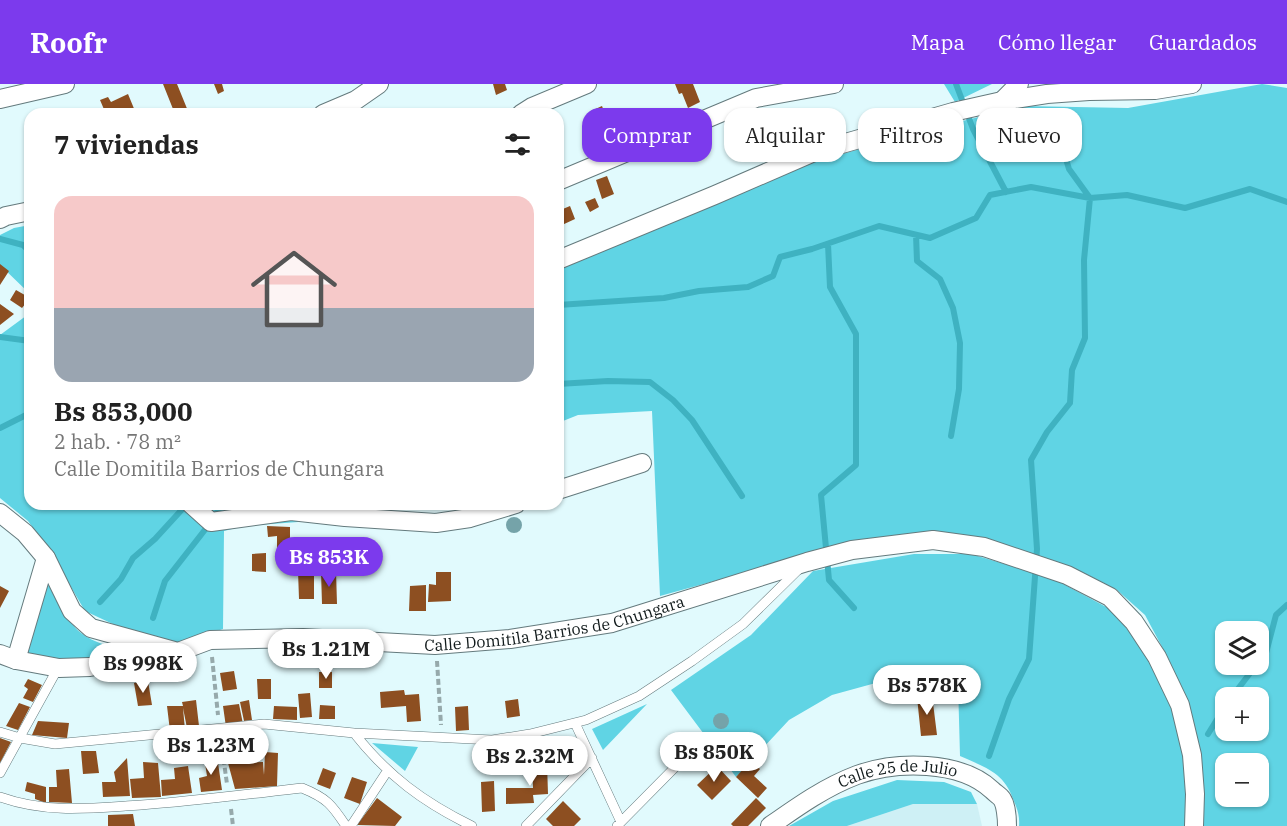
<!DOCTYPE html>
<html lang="es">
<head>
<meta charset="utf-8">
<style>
	:root { --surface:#fff; --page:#f6f6f6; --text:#222; --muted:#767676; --line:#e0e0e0; --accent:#7c3aed }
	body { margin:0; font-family:"IBM Plex Serif",serif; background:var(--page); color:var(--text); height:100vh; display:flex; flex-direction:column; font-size:22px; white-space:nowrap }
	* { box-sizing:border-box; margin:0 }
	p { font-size:20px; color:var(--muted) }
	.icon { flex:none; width:33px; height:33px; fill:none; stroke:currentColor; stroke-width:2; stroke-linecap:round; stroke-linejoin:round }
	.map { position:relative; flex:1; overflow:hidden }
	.side { position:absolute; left:24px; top:24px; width:540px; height:402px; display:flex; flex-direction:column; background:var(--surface); border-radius:18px; box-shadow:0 2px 4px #0004 }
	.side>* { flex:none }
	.banner { position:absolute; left:582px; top:24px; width:570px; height:54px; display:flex; gap:12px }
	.tools { position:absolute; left:1215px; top:537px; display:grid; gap:12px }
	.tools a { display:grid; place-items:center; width:54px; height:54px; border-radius:12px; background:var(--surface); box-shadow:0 2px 4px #0004; font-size:30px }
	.price { position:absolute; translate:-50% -51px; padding:0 14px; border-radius:21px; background:#fff; color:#222; font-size:20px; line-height:39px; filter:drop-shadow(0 2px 3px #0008) }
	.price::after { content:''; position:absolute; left:50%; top:36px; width:18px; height:14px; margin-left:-9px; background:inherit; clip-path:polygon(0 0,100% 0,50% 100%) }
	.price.on { background:var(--accent); color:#fff }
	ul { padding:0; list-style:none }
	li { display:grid; align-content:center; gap:12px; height:318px; padding:0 30px }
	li+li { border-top:2px solid var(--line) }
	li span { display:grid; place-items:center; height:186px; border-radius:18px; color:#555 }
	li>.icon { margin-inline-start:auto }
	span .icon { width:108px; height:108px; fill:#fffc; stroke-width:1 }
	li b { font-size:26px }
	h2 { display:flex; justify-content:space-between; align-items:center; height:72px; padding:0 30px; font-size:26px }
	.pill { padding:0 21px; border-radius:18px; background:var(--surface); box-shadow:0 2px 4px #0004; font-size:21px; line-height:54px }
	.pill.on { background:var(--accent); color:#fff }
	header { display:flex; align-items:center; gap:36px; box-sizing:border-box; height:84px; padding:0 30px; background:var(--accent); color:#fff }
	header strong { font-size:28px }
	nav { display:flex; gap:33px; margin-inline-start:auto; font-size:21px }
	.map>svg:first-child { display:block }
</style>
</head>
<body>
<header>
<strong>Roofr</strong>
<nav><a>Mapa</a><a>Cómo llegar</a><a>Guardados</a></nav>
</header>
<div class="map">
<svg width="1287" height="742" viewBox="0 0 1287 742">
	<rect width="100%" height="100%" fill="#e1fafd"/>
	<!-- built -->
	<path fill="#cef0f5" d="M913,720H977L982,742H847Z"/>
	<!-- green -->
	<path fill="#60d4e4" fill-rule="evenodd" d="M944,0H992L955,18Z
		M1262,0L1287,4V742H1201L1185,619L1169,576L1145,531L1117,506L1086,490L990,455L935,448L838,463L660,512L652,327L578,331L558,339V180L791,85L918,48L1023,22L1128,24ZM1226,548H1258V580H1226ZM1226,614H1258V646H1226ZM1226,680H1258V712H1226Z
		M30,141V210L0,181V151L14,144Z
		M30,229V420H297L298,438L244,442L224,447L223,545L178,560L115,541L85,527L51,469L28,437L0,414V251Z
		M914,470H971L1052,494L1110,525L1146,567L1178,638L1189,694L1188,742H1019C1020,732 1017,724 1013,715C1004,688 984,683 960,672L958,599L883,597L832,611L789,636L736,693L671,606L751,551L813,487Z
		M47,498C75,550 77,555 135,569L62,577L24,569Z
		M647,620L603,666L592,645Z
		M372,659L418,663L405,687Z
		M897,696L944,698L971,708L977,720H913L847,742H789L833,717Z"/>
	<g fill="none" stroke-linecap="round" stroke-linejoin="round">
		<!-- stream -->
		<path stroke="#3fb2c1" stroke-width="6" d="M956,0L973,45L1006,108
			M916,151L917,177L940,195L953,224L960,259L959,305L951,352
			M0,155L23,161L30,168
			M828,160L830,203L856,250V381L821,411L829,496L854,524
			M558,221L664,214L699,207L748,203L773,192L780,173L812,165L879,142L930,154L976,134L990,111L1031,103L1090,114L1127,111L1185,124L1250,105L1287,118
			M0,253L30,257
			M558,300L608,297L650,298L673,316L692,336L742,412
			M0,344L30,329
			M100,518L121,495L133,474L155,455L187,420
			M153,534L165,497L211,438L222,420
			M1258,578L1266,569L1276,531L1287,521
			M1231,614L1257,580
			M1208,650L1226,621
			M989,672L1009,615L1029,575L1037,465L1031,376L1047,348L1070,319L1072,286L1085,254L1084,176L1090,114L1069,85L1059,52L1058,27"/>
	</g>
	<!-- building -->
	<path fill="#8d4f21" d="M163,0H177L188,27L183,30H175Z
		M214,0H222L224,7L218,10Z
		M493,0H505L507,6L496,11Z
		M675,0H693L700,18L688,24L682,9L679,10Z
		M128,10L135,27L127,30H106L100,16L108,13L111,18Z
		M602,22L613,51L601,56L591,27Z
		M607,92L614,110L602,115L596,96Z
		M595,114L599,123L590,128L585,118Z
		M570,122L575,135L562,141L558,127Z
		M0,180L9,187L0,201Z
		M16,206L30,214L22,224L10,216Z
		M0,220L14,230L0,241Z
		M267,442L290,443V476L277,477V452L268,453Z
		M266,469V488L252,487V470Z
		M314,486V515H299L298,487Z
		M321,487H336L337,520H322Z
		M436,488H451V517L428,518L429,500L436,501Z
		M426,501V527H409L410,502Z
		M0,502L9,507L0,524Z
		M234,587L237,605L223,607L220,589Z
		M319,588H332V604H319Z
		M28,595L42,601L33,618L23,614L28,605L24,602Z
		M257,595H271V615H258Z
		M148,597L152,621L138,622L134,599Z
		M404,606L405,611L419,610L421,637L407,638L406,622L381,624L380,608Z
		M310,609L312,633L300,634L298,610Z
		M932,611L937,651L921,652L917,613Z
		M518,615L520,632L507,634L505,617Z
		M196,616L199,642L187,644L183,624L185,646L170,647L167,622H183L182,618Z
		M249,616L252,636L244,637L240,618Z
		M19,619L30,623L18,646L6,642Z
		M239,620L243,640L226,643L223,622Z
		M320,621L335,622V635H319Z
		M274,622L297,623V636L273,635Z
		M468,622L469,646L456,647L455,623Z
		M38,637L69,639L67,654L32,651Z
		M0,654L11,658L0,679Z
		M81,667H96L99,689L83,690Z
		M265,668L278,669L277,702L235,705L228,679L263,678L264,691Z
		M217,672L222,706L201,708L199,694L207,692L204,673Z
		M127,674L130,712L103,713L102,698H116L114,688Z
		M751,676L760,685L754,692L767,704L758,714L736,693Z
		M143,678L158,679L161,713L132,714L130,695L144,694Z
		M532,679H547L548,710L533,711L534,719L506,720V704H533Z
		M188,682L192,709L162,712L161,696L175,695L174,684Z
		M717,682L731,697L712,716L697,701Z
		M323,684L336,689L330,705L317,700Z
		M69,685L72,719L49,718V703H57L56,686Z
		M352,693L367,698L360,720L344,714Z
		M494,697L495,727L482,728L481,698Z
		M27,698L46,703V719L35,715V710L25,707Z
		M377,714L402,733L395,742L357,741Z
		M756,714L766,724L748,742H733L731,740Z
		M563,717L581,735L574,742H553L546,735Z
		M133,730L135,742H108V731Z"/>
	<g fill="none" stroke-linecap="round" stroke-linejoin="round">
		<defs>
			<path id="lane" d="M575,639L621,738
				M0,648L20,654L55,660L264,640L354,649L492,656L530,650L586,636L639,612L692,577L743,540L800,484
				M354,649C388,692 423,718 472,742
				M0,689L58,584
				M0,713C48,730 92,724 141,721C195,717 249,710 302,704C327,714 332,721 346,742
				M351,742L388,686
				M526,742L592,674
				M617,742L696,662"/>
			<g id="street">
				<path d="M0,15L65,0"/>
				<path d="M1002,17L1019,0"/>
				<path d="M323,30L356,16L379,0"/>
				<path d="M521,30L532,23L587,0"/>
				<path d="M558,97L756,14L834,0"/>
				<path d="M0,135L6,132L30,127"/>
				<path d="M558,176L715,111L814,68L953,28L1002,17L1047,10L1089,7L1155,6L1192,0"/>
				<path d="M558,406L642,379"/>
				<path d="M191,420L211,438L291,427L345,433L436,439L470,434L516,420"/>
				<path d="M0,429L25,449L46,474L72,527L91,544L174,567"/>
				<path id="s1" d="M0,570L16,576L59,584L90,583L178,568L210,556L303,554L435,561L510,555L612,539L807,478L852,466L933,456L984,463L1067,491L1110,513L1134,538L1157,573L1180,621L1192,671L1195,710L1194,742"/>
				<path d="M16,576L46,474"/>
				<path id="s2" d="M770,742C797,723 825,703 857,691C896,677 960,676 992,706C995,709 1000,712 1002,715C1006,721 1007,735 1007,742"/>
			</g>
		</defs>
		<!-- lane casing -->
		<use href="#lane" stroke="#647a7d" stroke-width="10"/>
		<!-- street casing -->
		<use href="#street" stroke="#647a7d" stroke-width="20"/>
		<!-- path -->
		<path stroke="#96a9ab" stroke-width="4" stroke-dasharray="6 3" stroke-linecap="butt" d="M212,573L218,631
			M437,577L441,641
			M221,657L227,700
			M231,725L233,742"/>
		<!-- lane -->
		<use href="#lane" stroke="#fff" stroke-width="9"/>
		<!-- street -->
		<use href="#street" stroke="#fff" stroke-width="18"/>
	</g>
	<!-- trees -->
	<g fill="#75a3a9">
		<circle cx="514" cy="441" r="8"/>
		<circle cx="721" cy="637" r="8"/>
		<circle cx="697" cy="678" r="8"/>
	</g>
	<g text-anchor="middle" stroke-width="6" stroke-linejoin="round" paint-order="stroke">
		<!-- street labels -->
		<g font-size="16" fill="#111a1b" stroke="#fff">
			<text dy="6" stroke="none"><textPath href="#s1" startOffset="562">Calle Domitila Barrios de Chungara</textPath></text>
			<text dy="6" stroke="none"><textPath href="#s2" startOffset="142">Calle 25 de Julio</textPath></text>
		</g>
	</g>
</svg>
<div class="tools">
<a><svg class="icon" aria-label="layers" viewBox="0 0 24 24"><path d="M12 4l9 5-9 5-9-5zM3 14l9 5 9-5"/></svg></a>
<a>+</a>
<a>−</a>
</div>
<b class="price on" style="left:329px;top:504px">Bs 853K</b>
<b class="price" style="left:326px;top:596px">Bs 1.21M</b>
<b class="price" style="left:143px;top:610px">Bs 998K</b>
<b class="price" style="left:927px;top:632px">Bs 578K</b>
<b class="price" style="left:211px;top:692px">Bs 1.23M</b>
<b class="price" style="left:714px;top:699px">Bs 850K</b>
<b class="price" style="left:530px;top:703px">Bs 2.32M</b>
<div class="banner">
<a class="pill on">Comprar</a>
<a class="pill">Alquilar</a>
<a class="pill">Filtros</a>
<a class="pill">Nuevo</a>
</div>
<section class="side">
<h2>7 viviendas<svg class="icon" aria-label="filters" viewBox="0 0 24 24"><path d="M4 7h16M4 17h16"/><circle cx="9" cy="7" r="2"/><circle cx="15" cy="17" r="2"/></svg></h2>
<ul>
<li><span style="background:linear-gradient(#f6c9c9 60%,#9aa5b1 0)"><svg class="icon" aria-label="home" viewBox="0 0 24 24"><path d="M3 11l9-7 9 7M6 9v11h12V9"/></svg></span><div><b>Bs 853,000</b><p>2 hab. · 78 m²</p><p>Calle Domitila Barrios de Chungara</p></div></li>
</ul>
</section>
</div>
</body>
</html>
